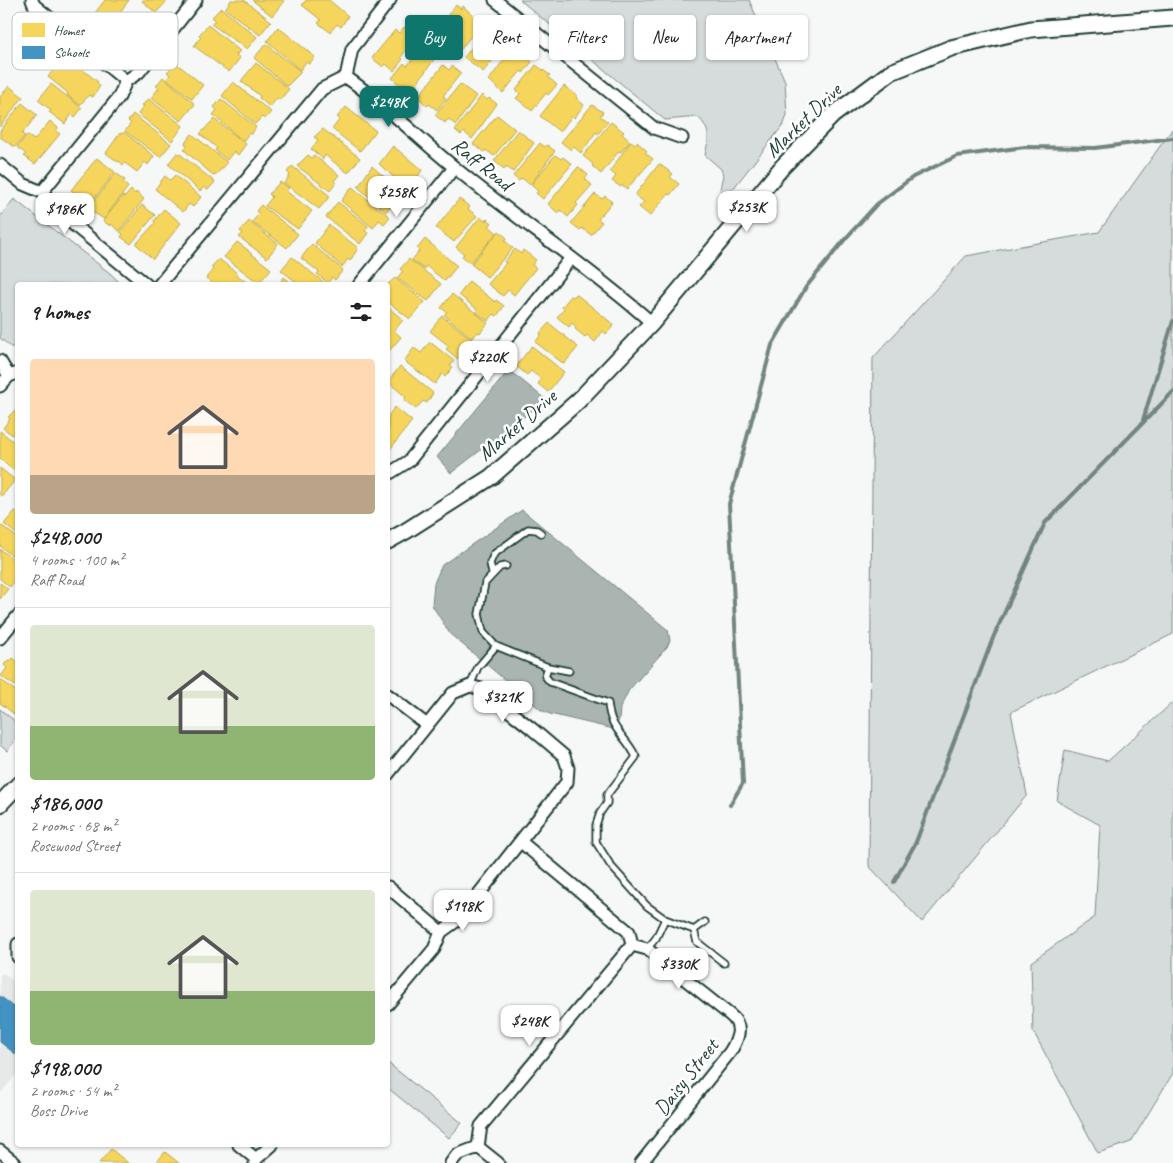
<!DOCTYPE html>
<html lang="en">
<head>
<meta charset="utf-8">
<style>
	:root { --surface:#fff; --page:#f2f2f2; --text:#202124; --muted:#757577; --line:#e0e0e0; --accent:#0f766e }
	body { margin:0; font-family:Caveat,sans-serif; background:var(--page); color:var(--text); height:100vh; display:flex; flex-direction:column; font-size:19px; white-space:nowrap }
	* { box-sizing:border-box; margin:0 }
	p { font-size:16px; color:var(--muted) }
	.icon { flex:none; width:28px; height:28px; fill:none; stroke:currentColor; stroke-width:2; stroke-linecap:round; stroke-linejoin:round }
	.map { position:relative; flex:1; overflow:hidden }
	.side { position:absolute; left:15px; top:282px; width:375px; height:865px; display:flex; flex-direction:column; background:var(--surface); border-radius:5px; box-shadow:0 1px 4px #0004 }
	.side>* { flex:none }
	.hud { position:absolute; left:405px; top:15px; width:475px; height:45px; display:flex; gap:10px }
	.price { position:absolute; translate:-50% -42px; padding:0 11px; border-radius:10px; background:#fff; color:#222; font-size:16px; line-height:32px; filter:drop-shadow(0 1px 2px #0008) }
	.price::after { content:''; position:absolute; left:50%; top:30px; width:15px; height:11px; margin-left:-8px; background:inherit; clip-path:polygon(0 0,100% 0,50% 100%) }
	.price.on { background:var(--accent); color:#fff }
	ul { padding:0; list-style:none }
	li { display:grid; align-content:center; gap:10px; height:265px; padding:0 15px }
	li+li { border-top:1px solid var(--line) }
	li span { display:grid; place-items:center; height:155px; border-radius:5px; color:#555 }
	li>.icon { margin-inline-start:auto }
	span .icon { width:90px; height:90px; fill:#fffc; stroke-width:1 }
	li b { font-size:21px }
	h2 { display:flex; justify-content:space-between; align-items:center; height:60px; padding:0 15px; font-size:21px }
	.chip { padding:0 18px; border-radius:5px; background:var(--surface); box-shadow:0 1px 4px #0004; font-size:18px; line-height:45px }
	.chip.on { background:var(--accent); color:#fff }
	.map>svg:first-child { display:block }
</style>
</head>
<body>
<div class="map">
<svg width="1173" height="1163" viewBox="0 0 1173 1163">
	<rect width="100%" height="100%" fill="#f6f7f7"/>
	<filter id="ink" filterUnits="userSpaceOnUse"><feTurbulence type="fractalNoise" baseFrequency=".02" numOctaves="2"/><feDisplacementMap in="SourceGraphic" scale="10" xChannelSelector="R" yChannelSelector="G"/><feConvolveMatrix kernelMatrix="1 2 1 2 8 2 1 2 1" color-interpolation-filters="sRGB"/></filter>
	<g filter="url(#ink)">
		<!-- built -->
		<path fill="#e6e9e8" d="M0,974H5L17,984L18,1072L0,1094Z"/>
		<!-- green -->
		<path fill="#d6dcdb" stroke="#7a8c88" d="M520,0H749L785,81L787,115L784,124L725,199L720,189L723,175L721,169L705,155C709,138 711,130 698,117L665,120Z
			M1173,128V634L1011,712L1027,795L922,922L869,866L873,358L966,256L1099,232Z
			M14,199L111,274L122,285H18L17,347H11L0,338V217Z
			M1173,702V1073L1131,1142L1098,1153L1033,1031L1031,962L1095,917L1100,825L1057,801L1065,750L1108,761Z
			M0,709L17,723V738L7,751L0,745Z
			M388,1063L462,1123L449,1138L388,1088Z"/>
		<!-- water -->
		<path fill="#aab5b1" stroke="#72857f" d="M509,370L546,400L451,473L437,457Z
			M522,510L668,630L670,640L667,647L629,690L620,708L619,720L614,729L550,714L541,710L450,634L432,605L434,583L442,565Z"/>
		<!-- homes -->
		<path fill="#f6d55c" stroke="#b6a750" d="M105,0H129L114,20L116,22L107,34L99,28L97,30L87,23Z
			M143,0H168L156,13L142,1Z
			M231,0H244L271,21L260,35L225,9Z
			M252,0H282L284,1L272,16Z
			M306,0H329L348,16L341,27L337,24L330,32L318,23L321,20L302,5Z
			M456,5L461,9L463,6L481,23L461,49L452,41L449,44L434,32Z
			M221,8L257,37L247,49L211,24L215,20L212,17Z
			M134,12L149,24L126,53L116,45L119,42L111,35L121,23L124,25Z
			M208,25L240,51L236,55L240,58L229,72L194,46L201,37L199,35Z
			M278,27L315,57L309,64L306,62L300,70L267,41Z
			M404,27L416,37L401,57L403,59L394,71L386,64L383,67L372,58L395,30L399,33Z
			M488,28L501,37L499,39L507,46L499,56L497,55L483,72L464,57Z
			M425,43L438,54L412,90L404,83L401,86L392,78L404,63L407,66Z
			M266,44L301,72L287,86L254,58Z
			M514,46L526,54L525,56L532,62L523,73L521,71L503,93L489,80Z
			M71,60L98,82L97,83L100,86L93,97L89,95L80,105L67,95L68,93L48,77L57,65L63,70Z
			M176,63L203,85L192,99L167,79L170,75L167,72Z
			M256,63L289,89L280,100L277,98L270,107L259,98L260,96L241,81Z
			M443,65L449,70L452,66L461,73L443,96L446,98L437,110L429,104L427,106L418,97Z
			M536,65L550,75L548,77L557,85L548,95L546,93L532,111L516,98L520,94L516,90Z
			M163,77L195,104L181,121L151,98L159,88L156,86Z
			M233,82L271,112L265,119L262,117L255,124L222,96Z
			M51,84L82,108L75,117L72,114L65,124L49,112L51,110L38,100Z
			M460,84L476,96L456,125L448,119L445,123L435,115Z
			M9,86L23,97L0,127V97Z
			M564,86L578,96L576,98L584,105L574,118L572,116L560,132L540,116Z
			M482,95L487,100L489,98L497,104L472,139L464,132L461,135L455,130Z
			M149,99L183,126L172,141L138,114L144,106L142,105Z
			M221,99L256,127L251,135L249,133L243,141L213,115L217,110L214,107Z
			M22,103L37,115L22,134L25,136L15,147L0,137V131Z
			M592,105L603,112L600,116L608,122L598,134L596,132L581,153L574,147L571,150L561,142Z
			M346,107L376,131L360,151L332,129L340,119L337,117Z
			M133,114L171,144L160,157L125,131L131,123L128,121Z
			M497,115L515,129L494,156L486,150L484,152L473,144Z
			M214,119L246,144L238,155L234,151L227,160L215,150L217,148L200,134Z
			M50,121L58,128L56,131L60,134L35,164L24,156L26,154L17,147L27,135L34,140Z
			M611,122L624,132L622,134L630,141L621,152L619,151L601,174L592,166L593,164L583,156Z
			M323,129L360,158L348,173L325,155L323,159L311,149L318,140L314,137Z
			M518,130L534,143L513,172L506,166L504,169L494,161Z
			M124,132L154,156L148,165L145,162L137,172L125,163L123,165L119,161L118,162L106,153L120,133L122,134Z
			M192,134L228,163L214,176L184,150L187,146L185,143Z
			M631,141L635,144L637,142L647,151L645,153L653,159L627,189L622,185L621,187L612,181L616,176L610,171Z
			M540,143L545,147L547,145L555,151L530,185L522,178L519,181L513,176Z
			M393,146L422,170L415,181L413,179L406,188L379,164Z
			M177,153L180,154L215,182L208,190L204,187L200,191L168,164Z
			M308,155L312,158L314,155L339,175L334,181L336,183L330,191L297,166Z
			M555,155L561,159L563,157L572,164L543,199L536,193L538,191L531,185Z
			M97,158L115,172L91,203L83,197L82,199L71,190Z
			M659,164L673,174L670,177L679,184L670,195L668,194L650,216L639,207L644,202L635,195Z
			M292,166L330,196L319,209L284,183L290,175L287,172Z
			M372,166L403,194L395,206L393,204L386,212L358,187Z
			M578,167L588,175L585,179L592,185L576,203L578,205L568,217L560,210L558,213L548,204Z
			M116,173L125,180L123,183L128,187L104,219L88,209Z
			M175,175L201,197L193,207L189,204L183,212L155,189L165,176L170,180Z
			M280,182L289,188L286,191L312,211L298,229L265,206L272,197L269,194Z
			M352,187L390,217L384,224L379,220L373,228L341,201Z
			M131,190L135,194L136,192L144,199L119,231L111,224L110,226L103,221L123,196L125,197Z
			M595,194L602,199L605,196L612,202L598,219L602,222L591,235L582,228L580,230L571,223Z
			M459,199L470,207L468,209L477,216L454,242L436,228Z
			M338,202L368,226L365,231L368,233L360,244L326,217Z
			M142,205L155,215L131,244L121,237L123,234L120,232Z
			M261,205L298,234L287,248L252,222L259,214L256,211Z
			M164,209L181,223L153,259L136,244L155,223L154,221Z
			M480,217L485,221L487,219L492,223L489,226L497,233L470,263L462,256L464,254L456,247Z
			M249,221L278,244L267,258L239,237L243,233L240,231Z
			M329,225L358,248L350,261L348,259L342,267L315,243Z
			M499,231L507,238L505,241L513,248L487,277L471,264Z
			M425,239L457,266L445,281L426,266L424,269L412,260L419,251L417,249Z
			M237,242L248,250V251L271,269L259,283L224,257Z
			M312,244L343,270L335,280L332,277L328,283L317,274L319,272L301,258Z
			M515,249L521,254L523,250L536,260L532,265L536,268L514,295L508,290L503,296L488,284L506,263L504,262Z
			M292,257L327,285H300L281,270Z
			M219,259L237,273L236,274L250,285H215L206,278L213,269L211,267Z
			M409,259L441,284L428,301L397,278L403,271L400,269Z
			M284,277L294,285H278Z
			M395,278L425,302L410,319L388,302L387,285Z
			M469,281L495,302L496,300L504,306L497,316L494,314L488,321L476,312L478,310L459,295Z
			M452,294L488,323L480,333L478,332L472,338L444,315L447,312L441,308Z
			M576,294L614,325L606,334L603,331L595,342L587,335L585,337L575,329L576,327L572,323L569,327L557,317L564,309L562,307L571,296L574,297Z
			M388,307L403,320L394,331L401,337L390,350L388,348Z
			M442,316L474,341L458,359L446,349L449,346L430,331Z
			M549,323L578,347L564,364L535,342L541,335L540,333Z
			M430,342L454,361L450,366L453,367L445,377L442,374L435,384L404,361L414,348L421,353Z
			M532,346L564,372L548,392L538,384L541,379L531,371L527,375L516,366Z
			M400,366L433,393L427,403L423,401L416,409L404,400L406,397L388,382Z
			M18,407V439L3,428L10,419L8,417Z
			M395,407L412,421L388,452V416Z
			M0,431L18,445V464L13,470L0,459Z
			M0,468L15,480L2,496L0,495Z
			M15,511L18,513V535L4,524Z
			M2,526L18,538V562L14,559L15,558L0,546V528Z
			M0,549L18,563V581L16,579L10,587L0,579Z
			M0,583L8,589L0,599Z
			M13,658L18,662V688L1,676L7,668L4,665L8,660L10,661Z
			M0,679L18,693V717L0,703Z
			M111,1149L128,1163H99Z
			M165,1152L179,1163H156Z"/>
		<!-- schools -->
		<path fill="#4393c3" stroke="#387998" d="M0,996L18,1010V1056L0,1042Z"/>
		<g fill="none" stroke-linecap="round" stroke-linejoin="round">
			<!-- stream -->
			<path stroke="#72857f" stroke-width="4" d="M1143,420L1173,321
				M730,805L743,783L729,504L772,345L806,287L846,238L877,204L913,177L957,156L1025,147L1095,148L1173,138
				M894,882L916,842L993,638L1045,523L1173,392"/>
			<defs>
				<path id="service" d="M492,573L490,563L494,554L528,529L537,530L541,533
					M496,646L548,667L569,671
					M548,667L545,676L550,682L608,703C610,731 626,735 636,757L607,795V803L600,813L596,825V842L611,866L647,906L665,919L656,938L647,949
					M470,686L478,667L496,646L483,632L479,614L485,583L500,567L506,566
					M665,919L694,930L705,922
					M694,930L697,942L724,963"/>
				<path id="minor" d="M32,0L34,5L126,81
					M495,0L654,128L682,138
					M346,77L352,49L390,0
					M0,165L23,184L42,192L58,212L147,285
					M42,192L119,97L126,81L139,72L196,0
					M159,285L322,89L346,77C385,104 418,138 454,167C519,221 589,267 652,323
					M359,285L454,168
					M0,361L9,376
					M0,386L9,376L18,373
					M388,473H390L409,461L571,258
					M0,638L18,616
					M388,695L427,725
					M388,774L453,693L470,686L481,689L531,728L564,756L568,768L567,782L459,919L441,932L434,949L388,1004
					M521,842L629,932L632,945L647,949L730,1015C744,1026 738,1039 730,1052L641,1163
					M388,887L441,932
					M18,944V957
					M239,1145L256,1159
					M478,1147L498,1163
					M0,1151L15,1163
					M255,1163L256,1159L272,1145
					M451,1163L457,1155L478,1147L481,1126L632,945"/>
				<path id="tertiary" d="M388,541L406,531L491,477L578,401L652,323L783,166L833,115L891,72L951,48L1031,29L1173,18
					M0,804L18,785"/>
			</defs>
			<!-- service casing -->
			<use href="#service" stroke="#1f3d34" stroke-width="9"/>
			<!-- minor casing -->
			<use href="#minor" stroke="#1f3d34" stroke-width="15"/>
			<!-- tertiary casing -->
			<use href="#tertiary" stroke="#1f3d34" stroke-width="19"/>
			<!-- service -->
			<use href="#service" stroke="#fff" stroke-width="5.5"/>
			<!-- minor -->
			<use href="#minor" stroke="#fff" stroke-width="11"/>
			<!-- tertiary -->
			<use href="#tertiary" stroke="#fff" stroke-width="15"/>
		</g>
	</g>
	<g text-anchor="middle" stroke-width="5" stroke-linejoin="round" paint-order="stroke">
		<!-- street labels -->
		<g font-size="21" fill="#1f3d34" stroke="#fff">
			<text transform="translate(803 120) rotate(-44)" y="7">Market Drive</text>
			<text transform="translate(482 164) rotate(39)" y="7">Raff Road</text>
			<text transform="translate(517 425) rotate(-41)" y="7">Market Drive</text>
			<text transform="translate(686 1077) rotate(-52)" y="7">Daisy Street</text>
		</g>
	</g>
	<!-- legend -->
	<rect x="12" y="12" width="166" height="58" rx="8" fill="#fff" stroke="#bcc5c2" stroke-width="1"/>
	<rect x="22" y="23" width="23" height="14" fill="#f6d55c"/>
	<rect x="22" y="46" width="23" height="13" fill="#4393c3"/>
	<g font-size="14" fill="#1f3d34">
		<text x="54" y="35">Homes</text>
		<text x="54" y="57">Schools</text>
	</g>
</svg>
<b class="price on" style="left:389px;top:128px">$248K</b>
<b class="price" style="left:397px;top:218px">$258K</b>
<b class="price" style="left:747px;top:233px">$253K</b>
<b class="price" style="left:65px;top:235px">$186K</b>
<b class="price" style="left:488px;top:383px">$220K</b>
<b class="price" style="left:503px;top:723px">$321K</b>
<b class="price" style="left:463px;top:932px">$198K</b>
<b class="price" style="left:679px;top:990px">$330K</b>
<b class="price" style="left:530px;top:1047px">$248K</b>
<div class="hud">
<a class="chip on">Buy</a>
<a class="chip">Rent</a>
<a class="chip">Filters</a>
<a class="chip">New</a>
<a class="chip">Apartment</a>
</div>
<section class="side">
<h2>9 homes<svg class="icon" aria-label="filters" viewBox="0 0 24 24"><path d="M4 7h16M4 17h16"/><circle cx="9" cy="7" r="2"/><circle cx="15" cy="17" r="2"/></svg></h2>
<ul>
<li><span style="background:linear-gradient(#ffd9b3 75%,#b9a48a 0)"><svg class="icon" aria-label="home" viewBox="0 0 24 24"><path d="M3 11l9-7 9 7M6 9v11h12V9"/></svg></span><div><b>$248,000</b><p>4 rooms · 100 m²</p><p>Raff Road</p></div></li>
<li><span style="background:linear-gradient(#dfe7d0 65%,#8fb573 0)"><svg class="icon" aria-label="home" viewBox="0 0 24 24"><path d="M3 11l9-7 9 7M6 9v11h12V9"/></svg></span><div><b>$186,000</b><p>2 rooms · 68 m²</p><p>Rosewood Street</p></div></li>
<li><span style="background:linear-gradient(#dfe7d0 65%,#8fb573 0)"><svg class="icon" aria-label="home" viewBox="0 0 24 24"><path d="M3 11l9-7 9 7M6 9v11h12V9"/></svg></span><div><b>$198,000</b><p>2 rooms · 54 m²</p><p>Boss Drive</p></div></li>
</ul>
</section>
</div>
</body>
</html>
